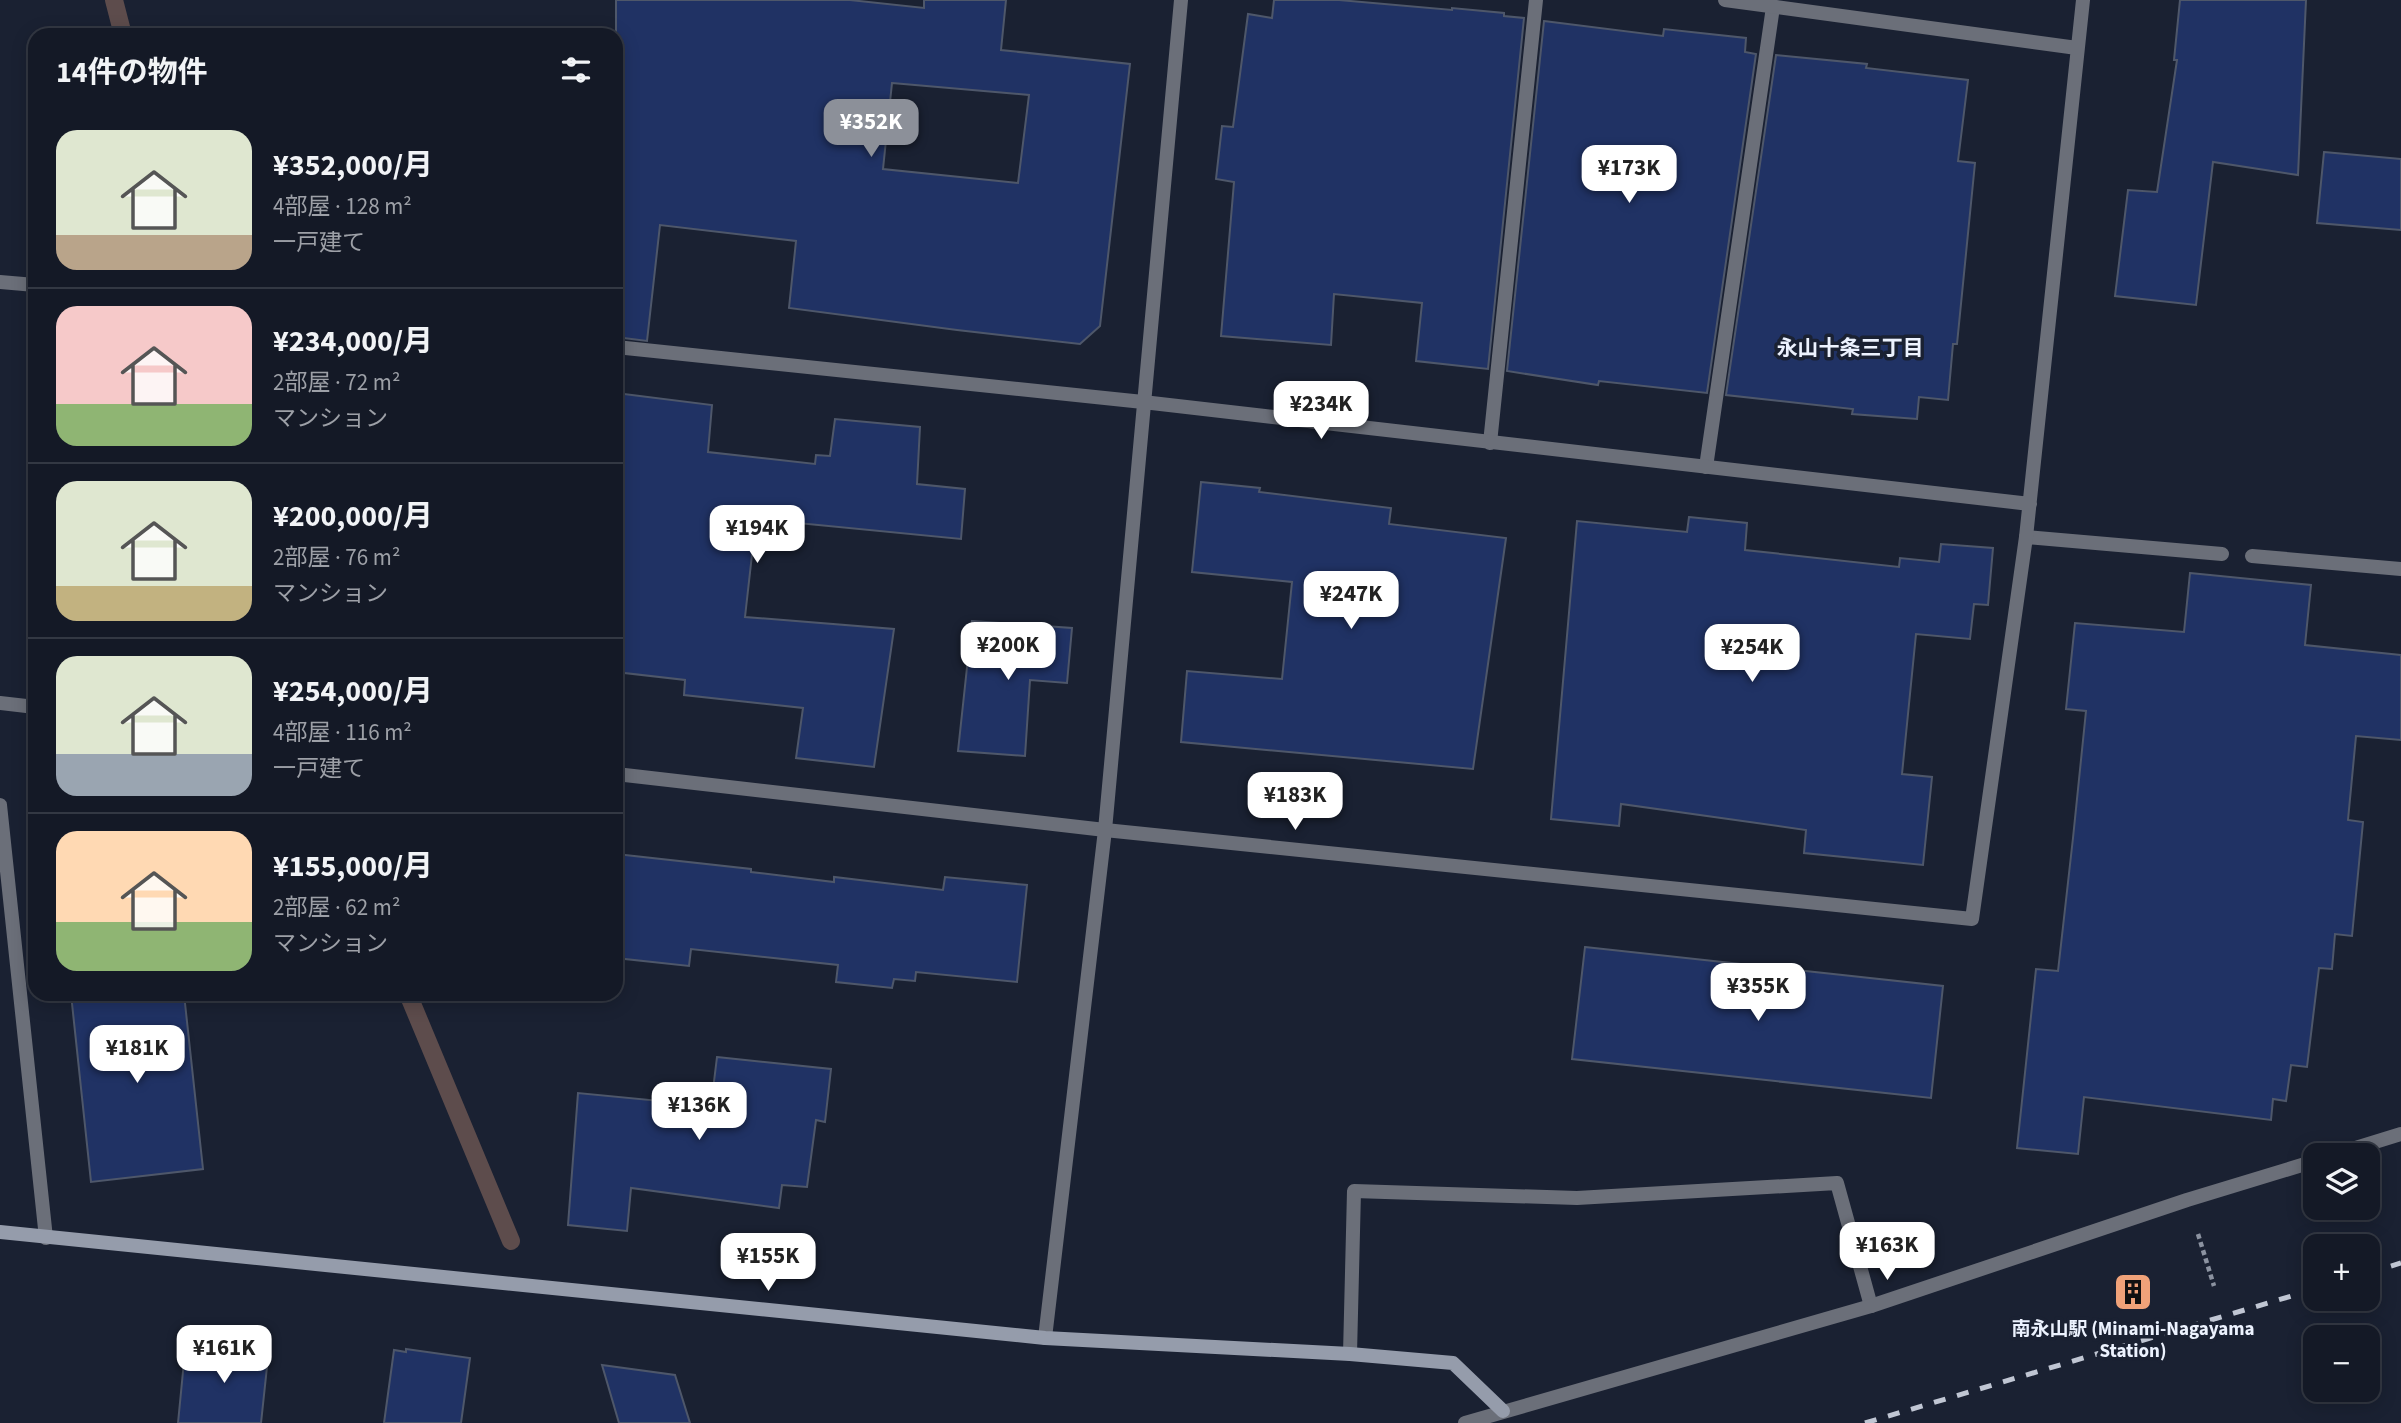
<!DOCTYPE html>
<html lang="ja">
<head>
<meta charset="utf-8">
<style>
	:root { --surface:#141926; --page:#212632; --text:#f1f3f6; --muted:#9da0a7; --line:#333843; --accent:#8c9099 }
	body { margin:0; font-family:"Source Sans 3","Noto Sans JP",sans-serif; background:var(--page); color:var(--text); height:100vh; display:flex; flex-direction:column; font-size:26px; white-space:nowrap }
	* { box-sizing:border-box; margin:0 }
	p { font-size:23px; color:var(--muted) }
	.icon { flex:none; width:38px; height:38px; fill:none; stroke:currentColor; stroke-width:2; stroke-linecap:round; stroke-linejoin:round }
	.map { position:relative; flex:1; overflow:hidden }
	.panel { position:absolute; left:28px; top:28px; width:595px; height:973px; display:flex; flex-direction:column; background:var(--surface); border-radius:21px; box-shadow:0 4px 18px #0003,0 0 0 2px var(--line) }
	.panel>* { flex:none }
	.buttons { position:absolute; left:2303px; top:1143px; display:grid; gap:14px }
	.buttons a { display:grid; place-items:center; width:77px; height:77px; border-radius:14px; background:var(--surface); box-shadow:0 4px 18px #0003,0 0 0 2px var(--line); font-size:35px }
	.price { position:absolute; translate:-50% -60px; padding:0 16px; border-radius:14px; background:#fff; color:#222; font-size:23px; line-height:46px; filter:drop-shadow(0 2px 4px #0008) }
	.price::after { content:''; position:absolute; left:50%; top:42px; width:21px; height:16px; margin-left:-10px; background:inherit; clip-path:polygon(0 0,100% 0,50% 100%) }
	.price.on { background:var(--accent); color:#fff }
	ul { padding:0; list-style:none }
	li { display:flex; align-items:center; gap:21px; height:175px; padding:0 28px }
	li+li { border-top:2px solid var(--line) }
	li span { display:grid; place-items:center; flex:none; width:196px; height:140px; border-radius:21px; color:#555 }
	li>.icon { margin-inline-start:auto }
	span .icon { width:84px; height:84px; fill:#fffc; stroke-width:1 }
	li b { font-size:30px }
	h2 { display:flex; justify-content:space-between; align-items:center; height:84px; padding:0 28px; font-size:30px }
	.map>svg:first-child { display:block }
</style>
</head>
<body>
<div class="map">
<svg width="2401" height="1423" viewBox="0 0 2401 1423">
	<rect width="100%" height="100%" fill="#1a2132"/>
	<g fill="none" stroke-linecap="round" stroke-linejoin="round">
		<!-- stream -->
		<path stroke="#5d4c4c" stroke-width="18" d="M114,0L123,35
			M408,994L511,1241"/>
	</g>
	<!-- building -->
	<path fill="#203264" stroke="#4e576a" stroke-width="2" fill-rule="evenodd" d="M616,0H850L924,8V0H1006L1001,50L1130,64L1100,326L1080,344L957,330L789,308L796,241L660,225L647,341L616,337ZM892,83L1029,95L1018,183L883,169Z
		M1274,0H1339L1452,10V8L1504,13V16L1524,18L1488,369L1416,361L1422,303L1334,294L1331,345L1221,336L1234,182L1216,179L1222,126L1233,127L1248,14L1272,18Z
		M2180,0H2306L2298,175L2213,162L2196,305L2115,296L2128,190L2157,192L2177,60H2174Z
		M1544,21L1663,36L1664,29L1746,38L1745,52L1756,54L1707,393L1599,381L1598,385L1507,371Z
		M1776,55L1867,64L1866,68L1968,80L1958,161L1975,163L1957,344H1953L1948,400L1919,397L1917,419L1852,414L1853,409L1726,395Z
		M2324,152L2401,159V230L2317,223Z
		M616,393L712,405L708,452L815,464L816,455L830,456L835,419L920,427L917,484L965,489L961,539L756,519L745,617L894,629L874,767L796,758L803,708L684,695L685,680L616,672Z
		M1201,482L1260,488L1259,492L1391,508L1389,524L1506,538L1473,769L1181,742L1187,671L1282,679L1292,582L1192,572Z
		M1689,517L1747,523L1745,550L1899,567L1900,558L1939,562L1941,544L1993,548L1988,605L1974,604L1970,639L1916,634L1902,774L1932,777L1923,865L1804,853L1806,830L1621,804L1619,826L1551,819L1577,521L1687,532Z
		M2190,573L2311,585L2305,645L2401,655V740L2356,736L2348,820L2363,822L2352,936L2335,934L2332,969L2319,968L2307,1067L2291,1065L2286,1101L2273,1099L2271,1120L2084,1097L2078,1154L2017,1148L2036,969L2058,971L2073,838L2086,711L2066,709L2075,623L2184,632Z
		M972,621L1072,628L1067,683L1030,680L1025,756L958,751Z
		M616,854L751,869V872L834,882V877L943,890L945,877L1027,885L1017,982L916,972L915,981L894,979L892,988L836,982L838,965L691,949L689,966L616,958Z
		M1585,947L1943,986L1931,1098L1572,1059Z
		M71,994H184L203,1169L91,1182Z
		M717,1057L831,1069L825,1122L816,1120L807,1187L782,1185L779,1208L631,1188L627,1231L568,1225L578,1093L711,1106Z
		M215,1342L269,1348L261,1423H178L185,1351L214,1354Z
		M406,1349L470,1358L461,1423H384L394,1350L406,1352Z
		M602,1365L675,1375L690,1423H619Z"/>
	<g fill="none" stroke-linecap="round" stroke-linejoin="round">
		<!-- path -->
		<path stroke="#8b92a0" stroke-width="4.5" stroke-dasharray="5 3.5" stroke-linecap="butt" d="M2198,1234L2214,1286"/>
		<!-- lane -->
		<path stroke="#6b6f79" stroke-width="14" d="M1490,443L1536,0
			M1706,467L1773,7
			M2026,537L2222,554
			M2252,556L2401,569
			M1350,1354L1354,1191L1577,1198L1837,1183L1871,1306"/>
		<!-- street -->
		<path stroke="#6b6f79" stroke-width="14" d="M1725,0L2077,48
			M0,282L35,285
			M616,347L1143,402L2030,504
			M0,703L35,707
			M616,774L1105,830L1972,919L2026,537L2083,0
			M0,805L46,1238
			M2333,1155L2401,1134
			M1045,1338L1105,830L1181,0
			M1465,1423L1871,1306L2187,1200L2315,1161"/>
		<!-- secondary -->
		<path stroke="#959cab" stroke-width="14" d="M0,1232L1045,1338L1350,1354L1453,1363L1503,1411"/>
		<!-- rail -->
		<path stroke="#c0c6d3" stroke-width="5" stroke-dasharray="12 12" stroke-linecap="butt" d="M2368,1273L2401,1263
			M1865,1423L2315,1289"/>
	</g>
	<!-- icons -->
	<defs>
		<symbol id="building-square" viewBox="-11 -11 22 22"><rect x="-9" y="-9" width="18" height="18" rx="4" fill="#f0a279" stroke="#1a2132"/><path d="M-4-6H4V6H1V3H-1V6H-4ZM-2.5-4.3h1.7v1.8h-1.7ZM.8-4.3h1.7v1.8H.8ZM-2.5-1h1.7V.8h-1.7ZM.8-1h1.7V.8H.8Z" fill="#111"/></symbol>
	</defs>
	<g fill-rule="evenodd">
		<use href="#building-square" x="2111" y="1270" width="44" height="44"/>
	</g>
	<g text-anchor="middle" stroke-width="7" stroke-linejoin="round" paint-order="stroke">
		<!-- poi labels -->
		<g font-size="19" font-weight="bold" fill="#ecf2fe" stroke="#1a2132">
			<text x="2133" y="1335">南永山駅 (Minami-Nagayama<tspan x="2133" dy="22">Station)</tspan></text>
		</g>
		<!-- neighbourhood labels -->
		<g font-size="21" font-weight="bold" fill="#ecf2fe" stroke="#1a2132">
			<text x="1850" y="355">永山十条三丁目</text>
		</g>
	</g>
</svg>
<div class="buttons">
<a><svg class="icon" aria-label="layers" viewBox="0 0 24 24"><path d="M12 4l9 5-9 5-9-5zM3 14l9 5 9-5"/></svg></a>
<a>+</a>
<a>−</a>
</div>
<b class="price on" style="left:871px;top:159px">¥352K</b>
<b class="price" style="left:1629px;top:205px">¥173K</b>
<b class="price" style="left:1321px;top:441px">¥234K</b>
<b class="price" style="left:757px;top:565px">¥194K</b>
<b class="price" style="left:1351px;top:631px">¥247K</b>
<b class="price" style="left:1008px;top:682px">¥200K</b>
<b class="price" style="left:1752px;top:684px">¥254K</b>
<b class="price" style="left:1295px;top:832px">¥183K</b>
<b class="price" style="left:1758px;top:1023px">¥355K</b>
<b class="price" style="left:137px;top:1085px">¥181K</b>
<b class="price" style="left:699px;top:1142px">¥136K</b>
<b class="price" style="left:1887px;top:1282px">¥163K</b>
<b class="price" style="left:768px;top:1293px">¥155K</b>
<b class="price" style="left:224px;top:1385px">¥161K</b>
<section class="panel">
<h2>14件の物件<svg class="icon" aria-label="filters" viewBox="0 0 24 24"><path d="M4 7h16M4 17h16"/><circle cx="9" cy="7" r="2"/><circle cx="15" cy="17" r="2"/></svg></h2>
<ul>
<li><span style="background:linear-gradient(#dfe7d0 75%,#b9a48a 0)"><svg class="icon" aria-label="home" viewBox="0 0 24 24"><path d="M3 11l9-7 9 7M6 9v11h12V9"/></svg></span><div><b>¥352,000/月</b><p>4部屋 · 128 m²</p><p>一戸建て</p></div></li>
<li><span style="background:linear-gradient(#f6c9c9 70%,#8fb573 0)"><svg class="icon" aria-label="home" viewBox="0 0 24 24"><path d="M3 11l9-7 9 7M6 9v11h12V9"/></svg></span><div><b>¥234,000/月</b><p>2部屋 · 72 m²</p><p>マンション</p></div></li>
<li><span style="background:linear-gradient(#dfe7d0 75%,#c2b280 0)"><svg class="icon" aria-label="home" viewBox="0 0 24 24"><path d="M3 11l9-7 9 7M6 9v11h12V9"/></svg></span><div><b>¥200,000/月</b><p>2部屋 · 76 m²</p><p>マンション</p></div></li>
<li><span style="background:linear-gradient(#dfe7d0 70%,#9aa5b1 0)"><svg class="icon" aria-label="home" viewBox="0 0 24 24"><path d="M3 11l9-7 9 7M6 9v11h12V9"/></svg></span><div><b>¥254,000/月</b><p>4部屋 · 116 m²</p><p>一戸建て</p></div></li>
<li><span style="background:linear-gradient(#ffd9b3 65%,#8fb573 0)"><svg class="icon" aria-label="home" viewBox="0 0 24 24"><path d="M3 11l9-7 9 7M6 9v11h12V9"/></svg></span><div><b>¥155,000/月</b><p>2部屋 · 62 m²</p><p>マンション</p></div></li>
</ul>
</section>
</div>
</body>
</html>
